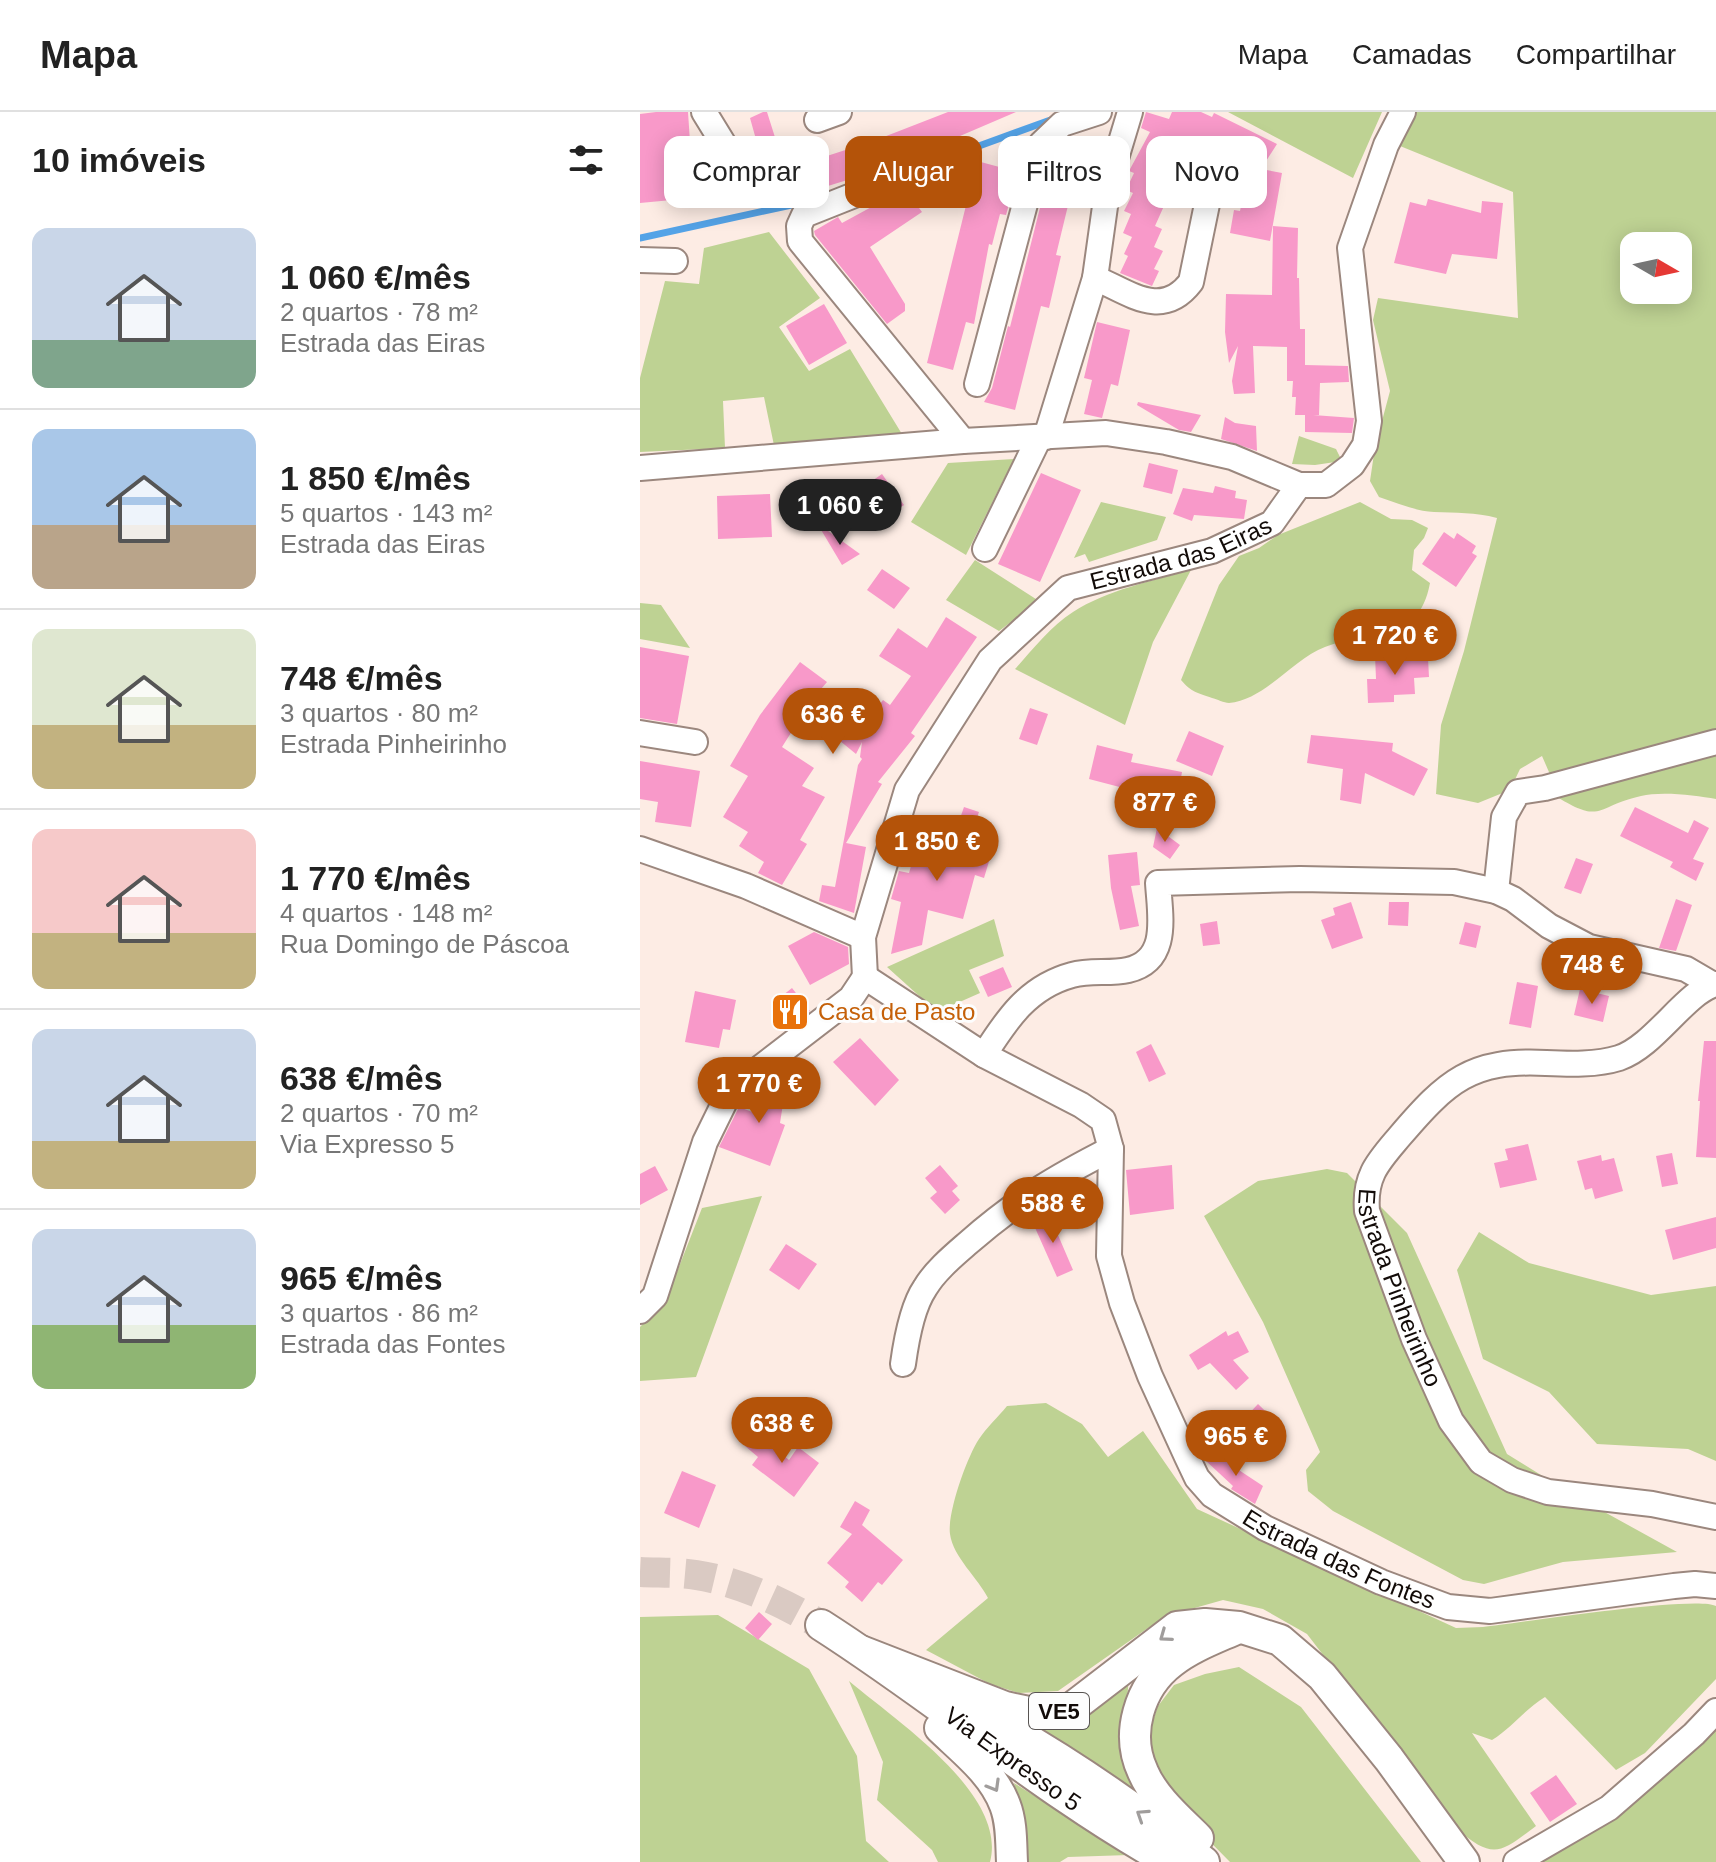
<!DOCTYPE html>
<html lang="pt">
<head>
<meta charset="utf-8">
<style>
	:root { --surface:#fff; --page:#f2f2f2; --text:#222; --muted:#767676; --line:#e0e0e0; --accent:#b45309 }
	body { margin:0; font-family:Arial,sans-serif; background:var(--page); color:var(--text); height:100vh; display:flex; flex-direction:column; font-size:30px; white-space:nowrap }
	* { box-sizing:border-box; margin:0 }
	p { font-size:26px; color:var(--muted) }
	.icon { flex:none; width:44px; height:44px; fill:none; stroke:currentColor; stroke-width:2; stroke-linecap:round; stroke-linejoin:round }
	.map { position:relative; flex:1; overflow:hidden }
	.side { display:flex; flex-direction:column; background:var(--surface); width:640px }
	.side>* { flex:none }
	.top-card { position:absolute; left:24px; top:24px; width:760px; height:72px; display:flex; gap:16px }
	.needle { width:52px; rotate:99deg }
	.fabs { position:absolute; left:980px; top:120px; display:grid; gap:16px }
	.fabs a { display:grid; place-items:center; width:72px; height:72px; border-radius:16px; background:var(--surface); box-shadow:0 4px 20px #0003; font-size:40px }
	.price { position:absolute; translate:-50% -68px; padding:0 18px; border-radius:28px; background:var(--accent); color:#fff; font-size:26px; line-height:52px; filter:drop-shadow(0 2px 4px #0008) }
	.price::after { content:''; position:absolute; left:50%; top:48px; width:24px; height:18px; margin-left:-12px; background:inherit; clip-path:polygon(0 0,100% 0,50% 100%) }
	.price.current { background:#222; color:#fff }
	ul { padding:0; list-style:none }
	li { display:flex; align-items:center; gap:24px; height:200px; padding:0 32px }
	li+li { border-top:2px solid var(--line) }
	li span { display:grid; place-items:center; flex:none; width:224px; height:160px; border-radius:16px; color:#555 }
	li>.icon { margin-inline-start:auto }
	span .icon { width:96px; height:96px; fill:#fffc; stroke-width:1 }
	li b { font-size:34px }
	h2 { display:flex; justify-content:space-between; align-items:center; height:96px; padding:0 32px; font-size:34px }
	.pill { padding:0 28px; border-radius:16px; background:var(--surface); box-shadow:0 4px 20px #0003; font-size:28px; line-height:72px }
	.pill.current { background:var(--accent); color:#fff }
	header { display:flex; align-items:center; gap:48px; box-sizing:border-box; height:112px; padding:0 40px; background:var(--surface); border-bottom:2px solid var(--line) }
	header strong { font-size:38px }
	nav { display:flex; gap:44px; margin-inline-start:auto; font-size:28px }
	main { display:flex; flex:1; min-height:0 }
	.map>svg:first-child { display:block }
</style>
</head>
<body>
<header>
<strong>Mapa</strong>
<nav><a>Mapa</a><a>Camadas</a><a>Compartilhar</a></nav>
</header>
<main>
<section class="side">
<h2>10 imóveis<svg class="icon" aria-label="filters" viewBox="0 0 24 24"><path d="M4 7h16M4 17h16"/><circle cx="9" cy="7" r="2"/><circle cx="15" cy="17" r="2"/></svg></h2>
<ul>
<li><span style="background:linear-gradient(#c9d6e8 70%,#7fa58c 0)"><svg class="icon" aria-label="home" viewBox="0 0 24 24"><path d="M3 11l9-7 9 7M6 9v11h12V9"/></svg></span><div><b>1 060 €/mês</b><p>2 quartos · 78 m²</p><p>Estrada das Eiras</p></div></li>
<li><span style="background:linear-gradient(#a9c7e8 60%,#b9a48a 0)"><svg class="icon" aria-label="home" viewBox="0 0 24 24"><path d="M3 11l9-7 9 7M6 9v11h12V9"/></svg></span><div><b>1 850 €/mês</b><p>5 quartos · 143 m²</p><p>Estrada das Eiras</p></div></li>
<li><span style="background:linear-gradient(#dfe7d0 60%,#c2b280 0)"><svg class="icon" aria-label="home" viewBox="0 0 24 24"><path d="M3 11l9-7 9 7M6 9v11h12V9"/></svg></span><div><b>748 €/mês</b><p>3 quartos · 80 m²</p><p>Estrada Pinheirinho</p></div></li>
<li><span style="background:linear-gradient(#f6c9c9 65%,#c2b280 0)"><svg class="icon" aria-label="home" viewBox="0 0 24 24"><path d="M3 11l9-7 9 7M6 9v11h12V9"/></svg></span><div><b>1 770 €/mês</b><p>4 quartos · 148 m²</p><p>Rua Domingo de Páscoa</p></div></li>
<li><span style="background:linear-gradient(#c9d6e8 70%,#c2b280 0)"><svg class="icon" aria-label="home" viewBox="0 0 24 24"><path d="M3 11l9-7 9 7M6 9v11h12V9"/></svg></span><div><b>638 €/mês</b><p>2 quartos · 70 m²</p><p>Via Expresso 5</p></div></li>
<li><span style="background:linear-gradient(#c9d6e8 60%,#8fb573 0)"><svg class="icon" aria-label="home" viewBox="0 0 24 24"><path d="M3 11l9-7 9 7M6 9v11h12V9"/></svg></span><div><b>965 €/mês</b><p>3 quartos · 86 m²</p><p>Estrada das Fontes</p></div></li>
</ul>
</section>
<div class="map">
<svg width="1076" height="1750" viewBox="0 0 1076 1750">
	<rect width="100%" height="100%" fill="#fdece4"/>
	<!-- green -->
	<path fill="#bed293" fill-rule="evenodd" d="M588,0H742L713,66Z
		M773,0H1076V687C1056,683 1020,679 1001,684C955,694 963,714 914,683L912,667L902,644L880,657L870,678L838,691L796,682L801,613L824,539L857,406C835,400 816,401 794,400C775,399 757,391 739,385L730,369L735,335L750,279L733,208L738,186L878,206L873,80L760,34L766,10ZM994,134H1038V178H994Z
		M129,120L180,186L139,215L169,259L210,237L265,327L136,343L124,285L83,289L85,336L0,340V266L25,169L59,172L64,136Z
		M659,324L696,337L702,349L675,353L652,352Z
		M374,347L326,443L271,410L308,351Z
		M461,390L526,405L517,428L449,450L445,442L434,446Z
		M720,390L751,407L772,408L788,416L784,426L774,438L772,458L790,471C778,534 732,517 685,535C654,546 625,588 589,591C584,591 577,587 572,586C558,581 551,580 541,568L579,473L599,444L619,436L638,423Z
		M335,448L399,489L359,519L306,488Z
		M551,458L513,530L485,613L375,557C393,537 411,514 433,500C467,478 512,469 551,458Z
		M0,491L21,493L50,536L0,527Z
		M354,807L364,844L329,858L340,881L297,900L247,855Z
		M687,1057L707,1061L767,1121L867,1342L930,1381L1037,1440L923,1450L844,1472L823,1468L693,1399L668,1379L666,1358L680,1340L623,1210L564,1104L618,1069Z
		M122,1084L56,1265L0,1269V1215L26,1188L62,1096Z
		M839,1120L889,1151L1011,1183L1076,1174V1349L1048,1337L957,1332L909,1280L843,1247L817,1158Z
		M406,1291L442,1312L468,1345L503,1319L557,1397L816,1516L843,1515C879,1511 1056,1483 1076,1494V1567L1005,1641L976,1658L905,1585C885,1597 872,1616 852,1628L832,1621L896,1714C861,1740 854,1749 817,1717L667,1522L623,1497L583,1488L544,1499L508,1516L418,1579L379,1581L350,1572L286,1538L348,1486C338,1466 313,1445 310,1422C307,1401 327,1345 339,1327C346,1316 358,1305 367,1294Z
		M78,1503L169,1557L217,1644L226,1729L249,1750H0V1505Z
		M599,1555L661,1595L781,1750H590L525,1684L508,1654L509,1620L518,1594L534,1573L565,1562Z
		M489,1564L483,1638L502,1691L387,1620Z
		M209,1569C255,1608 368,1682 350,1750H298L292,1738L237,1688L243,1650Z
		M1076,1615V1750H902L999,1686Z
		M374,1671L489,1743L428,1745L420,1750H385C390,1722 381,1698 374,1671Z"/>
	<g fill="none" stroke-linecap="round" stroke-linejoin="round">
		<!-- stream -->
		<path stroke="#54a3e7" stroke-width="7" d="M243,69L416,6
			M0,126L170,89"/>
	</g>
	<!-- building -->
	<path fill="#f899c9" d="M16,0H48L52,60L47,72L53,86L0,91V2Z
		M123,0H127L145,57L126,63L110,6Z
		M308,0H376L243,57L149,86L141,59L236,28Z
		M506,0L529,7L532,0H561L572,5L574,1L637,32L621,57L642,61L630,129L590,121L594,98L600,99L609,55H612L564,35L554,80L532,76L515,114L522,117L514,135L523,139L514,157L519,159L512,174L480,161L488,144L484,142L492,125L483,121L491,102L484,99L493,81L486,78L494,61L489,59L510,20L501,16Z
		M420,35L441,40L416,143L421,144L409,196L401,194L375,298L344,290L352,276L368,214L370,215L414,40Z
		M337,49L378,60L366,103L360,102L352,133L349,132L334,212L326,210L313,258L287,251Z
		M262,73L282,100L230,135L265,192V199L247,212L175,123L174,119L198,105L202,111L248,86Z
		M788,87L841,101L842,89L863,91L857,147L812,142L806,162L754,151L770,90L786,94Z
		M633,114L658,116L657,166H659L660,217H665V253L708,254L709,270L680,271L679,303H673L714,306L712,321L665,320V303H655L656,285H652L653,269H647V235L613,234L615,281L594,282L592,269L598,234L589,251L585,220L586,182L632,183Z
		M184,192L207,231L169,253L146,214Z
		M457,210L490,218L478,274L471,272L462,306L444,302L452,268L444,266Z
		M498,290L561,303L551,320L539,318L497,293Z
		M585,305L595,311L616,314L617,339L581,327Z
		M509,351L538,358L532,382L503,375Z
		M401,361L441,378L400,470L358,452Z
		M242,362L264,393L230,416L209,385Z
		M575,374L596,379L595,386L607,388L604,407L554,403L552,409L533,402L543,376L573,381Z
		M130,382L132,425L78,427L77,384Z
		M177,411L220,442L202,453Z
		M804,420L814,427L817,421L836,434L832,441L837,444L816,475L782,452Z
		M242,457L270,476L254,497L227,478Z
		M306,505L337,525L271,621L275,624L238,670L242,672L206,731L226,735L214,801L179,789L182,773L195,775L218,653L222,647L220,645L222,630L216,642L194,624L192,627L161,605L142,635L174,656L162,674L185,685L160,728L167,732L142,773L118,761L124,750L99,734L108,720L83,705L108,664L90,654L120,603L160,550L187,570L181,577L227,609L243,588L250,593L271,564L239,544L258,516L287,536Z
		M0,535L49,544L37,612L0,606Z
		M766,542V547L788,546L789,565L774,566L775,582L754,583V590L728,591L727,567H736L735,543Z
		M390,596L408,602L397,633L379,627Z
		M549,619L584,634L572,664L536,649Z
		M671,623L753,631L752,639L788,657L774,684L725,661L721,692L700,688L703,657L667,651Z
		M457,633L493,642L491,650L542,660L535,700L512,696L514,684L449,667Z
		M0,649L60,659L51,715L15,710L18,690L0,687Z
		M324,695L339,700L325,739L350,746L344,766L335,763L323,807L288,798L282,833L251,842L261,790L251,787L259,759L269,761L279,726L310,735Z
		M995,695L1048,721L1054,708L1069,716L1053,747L1064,751L1056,769L1030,755L1033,750L980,724Z
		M517,716L540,733L530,747L513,735Z
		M497,740L500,773L491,774L499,814L480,818L471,776L468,743Z
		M936,746L953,752L941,782L924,776Z
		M1036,787L1052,793L1036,839L1019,836Z
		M711,790L723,826L692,837L681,808L695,803L693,796Z
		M749,790H769L768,814L748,813Z
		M577,809L580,832L563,834L560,812Z
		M825,810L841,814L836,836L819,832Z
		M174,820L208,835L209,852L170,873L148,834Z
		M363,855L372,875L348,885L339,865Z
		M877,870L898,874L891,916L869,912Z
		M152,876L170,899L150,914L133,891Z
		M940,877L969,884L963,910L934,903Z
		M55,879L96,888L90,918L83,917L79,936L45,930Z
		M220,926L259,968L235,994L193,950Z
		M1064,929H1076V1046L1056,1045L1060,989H1058Z
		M511,932L526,962L509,970L496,940Z
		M134,964L147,966L140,1011L145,1013L130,1054L79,1035L99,995L115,1001L119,976Z
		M888,1032L897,1068L860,1076L854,1051L868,1048L865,1037Z
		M1032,1041L1038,1072L1022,1075L1016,1044Z
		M961,1043L962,1049L974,1046L983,1079L955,1087L952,1076L945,1078L937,1049Z
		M300,1053L318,1074L312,1079L320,1088L305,1102L290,1086L297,1080L285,1066Z
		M532,1053L534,1097L490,1103L486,1058Z
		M15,1054L28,1078L0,1093V1062Z
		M409,1102L433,1158L417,1165L392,1109Z
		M1076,1105V1136L1033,1148L1025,1118Z
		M146,1132L177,1152L159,1178L129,1158Z
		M586,1219L588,1224L598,1219L609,1240L593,1248L609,1266L596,1278L570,1251L558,1258L549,1243Z
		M618,1292L643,1316L628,1332L603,1308Z
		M116,1321L149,1348L158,1335L179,1351L154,1385L112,1353L118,1345L105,1334Z
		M570,1339L623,1374L615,1392L591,1377L593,1374L565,1348Z
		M42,1359L76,1373L59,1416L24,1401Z
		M215,1389L230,1398L222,1413L263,1448L242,1473L238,1470L222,1490L205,1475L209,1470L187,1451L212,1422L200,1415Z
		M119,1500L132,1512L118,1528L105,1516Z
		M916,1663L937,1692L910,1710L890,1681Z"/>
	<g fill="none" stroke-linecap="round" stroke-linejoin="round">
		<!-- major-tunnel -->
		<path stroke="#dacac3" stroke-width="30" stroke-dasharray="30 15" stroke-linecap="butt" d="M0,1460C18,1461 38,1460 56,1463C101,1470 142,1490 181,1513"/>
		<defs>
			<g id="minor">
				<path d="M177,8L199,0"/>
				<path d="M62,71L96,68L99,57L64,0"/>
				<path d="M242,72L164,103L159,114L160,129L323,329"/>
				<path d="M0,148L35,149"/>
				<path d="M455,166C490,181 522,208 551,170L573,63"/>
				<path d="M337,272L401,32L422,12L459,0"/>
				<path d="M406,325L455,166L468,73L490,0"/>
				<path d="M0,356L323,329L466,321L526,330L592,345L659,373H686L712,353L725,333L729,309L710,136L746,33L763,0"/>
				<path d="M345,437L399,326"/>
				<path d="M0,621L55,630"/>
				<path d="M0,737L106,774L223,825"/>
				<path d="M856,779L864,705L878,680L905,676L1076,630"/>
				<path id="s1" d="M225,865L344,943L441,993L463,1008L471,1037L469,1144L482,1191L510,1264L547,1345L557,1366L572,1383L625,1416L741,1470L808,1495L850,1499L1034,1474L1055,1472L1076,1474"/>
				<path id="s2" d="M225,865L223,825L267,678L350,548L428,476L572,439L632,411L659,373"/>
				<path id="s3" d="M1076,872C1046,879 1015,934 979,946C957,953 929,952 906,951C831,947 807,969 760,1024C739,1049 724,1063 727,1099L774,1227L811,1309L841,1350L872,1368L908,1380L1012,1392L1076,1405"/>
				<path d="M344,943C367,907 388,875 432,863C450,858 470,862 488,858C530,848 520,804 518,771L660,767L814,770L856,779L873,787L909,814L949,835L1046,857L1072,872"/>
				<path d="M0,1199L15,1184L65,1030L90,979L211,886L225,865"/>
				<path d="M263,1252C266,1230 272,1195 285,1176C295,1159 313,1144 328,1131C376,1089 414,1066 471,1037"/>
				<path d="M876,1750L969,1696L1054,1622L1076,1599"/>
			</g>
			<g id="major">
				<path id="s4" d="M181,1513C300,1589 407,1682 530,1750"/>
				<path d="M221,1539L365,1595L398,1602L429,1598L537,1515L565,1512L599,1515L640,1528L682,1564L749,1647L824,1750"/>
				<path d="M337,1599C417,1641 493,1694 564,1750"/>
				<path d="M300,1616C324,1639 353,1661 365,1693C372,1711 371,1732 372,1750"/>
				<path d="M558,1726C539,1707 514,1686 503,1660C485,1622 499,1575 532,1550C551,1535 576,1526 598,1516"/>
			</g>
		</defs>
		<!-- minor casing -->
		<use href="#minor" stroke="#9b877e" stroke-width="28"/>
		<!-- major casing -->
		<use href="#major" stroke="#9b877e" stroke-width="34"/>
		<!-- minor -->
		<use href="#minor" stroke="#fff" stroke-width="24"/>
		<!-- major -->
		<use href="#major" stroke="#fff" stroke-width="30"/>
	</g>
	<!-- one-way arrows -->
	<defs><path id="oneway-chevron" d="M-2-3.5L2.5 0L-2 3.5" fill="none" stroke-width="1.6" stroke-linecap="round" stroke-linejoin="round" transform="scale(2)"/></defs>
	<g stroke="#a09d9c">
		<use href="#oneway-chevron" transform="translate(525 1524) rotate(144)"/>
		<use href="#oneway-chevron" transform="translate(354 1674) rotate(60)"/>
		<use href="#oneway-chevron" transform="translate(502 1703) rotate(-147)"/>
	</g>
	<!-- icons -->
	<defs>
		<symbol id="restaurant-square" viewBox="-11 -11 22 22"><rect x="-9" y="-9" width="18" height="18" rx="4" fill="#e8710a" stroke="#fdfdfd"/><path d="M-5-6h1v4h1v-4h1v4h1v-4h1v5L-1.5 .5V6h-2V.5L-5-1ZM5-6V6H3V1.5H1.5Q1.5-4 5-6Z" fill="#fff"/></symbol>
	</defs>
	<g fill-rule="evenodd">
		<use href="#restaurant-square" x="128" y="878" width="44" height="44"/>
	</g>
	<g text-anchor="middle" stroke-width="6" stroke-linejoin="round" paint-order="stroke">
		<!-- shield labels -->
		<rect fill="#fdfdfd" stroke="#585452" stroke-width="2" x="389" y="1581" width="60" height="36" rx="6"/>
		<g font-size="22" font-weight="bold" fill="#120b08">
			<text x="419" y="1607">VE5</text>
		</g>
		<!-- street labels -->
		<g font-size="24" fill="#120b08" stroke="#fdfdfd">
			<text dy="8" stroke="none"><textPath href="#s2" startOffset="572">Estrada das Eiras</textPath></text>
			<text dy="8" stroke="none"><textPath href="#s3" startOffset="536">Estrada Pinheirinho</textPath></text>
			<text dy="8" stroke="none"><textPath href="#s1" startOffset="820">Estrada das Fontes</textPath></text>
			<text dy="8" stroke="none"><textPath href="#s4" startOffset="234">Via Expresso 5</textPath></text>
		</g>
		<!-- food labels -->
		<g font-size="24" fill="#c56008" stroke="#fdfdfd" text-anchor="start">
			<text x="178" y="908">Casa de Pasto</text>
		</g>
	</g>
</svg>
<div class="fabs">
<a><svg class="needle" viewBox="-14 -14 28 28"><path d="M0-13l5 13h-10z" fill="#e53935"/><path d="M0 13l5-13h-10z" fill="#767676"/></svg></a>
</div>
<b class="price current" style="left:200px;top:435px">1 060 €</b>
<b class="price" style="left:755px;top:565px">1 720 €</b>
<b class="price" style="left:193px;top:644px">636 €</b>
<b class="price" style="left:525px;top:732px">877 €</b>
<b class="price" style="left:297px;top:771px">1 850 €</b>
<b class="price" style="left:952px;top:894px">748 €</b>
<b class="price" style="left:119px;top:1013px">1 770 €</b>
<b class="price" style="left:413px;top:1133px">588 €</b>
<b class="price" style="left:142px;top:1353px">638 €</b>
<b class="price" style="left:596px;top:1366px">965 €</b>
<div class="top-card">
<a class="pill">Comprar</a>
<a class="pill current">Alugar</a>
<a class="pill">Filtros</a>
<a class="pill">Novo</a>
</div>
</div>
</main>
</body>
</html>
